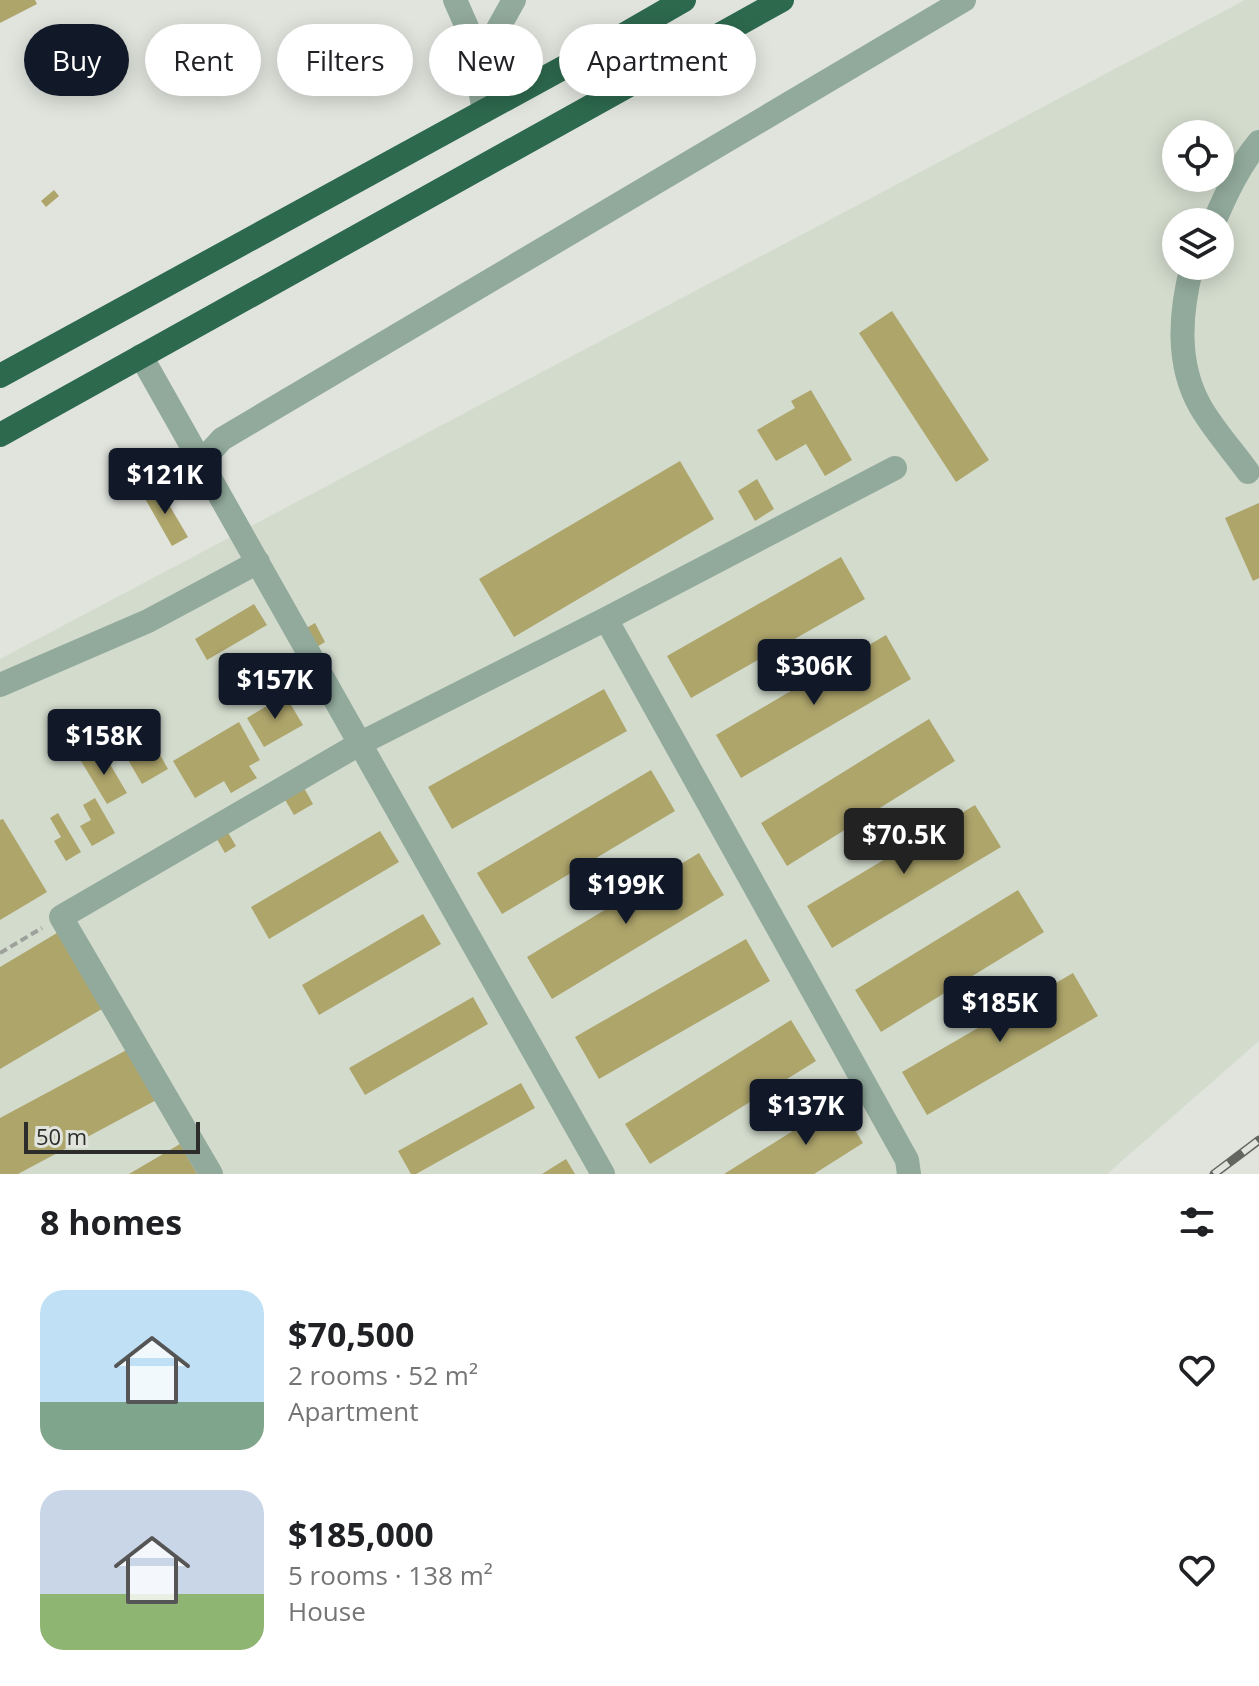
<!DOCTYPE html>
<html lang="en">
<head>
<meta charset="utf-8">
<style>
	:root { --surface:#fff; --page:#f2f2f2; --text:#202124; --muted:#757577; --accent:#111827 }
	body { margin:0; font-family:"Open Sans",sans-serif; background:var(--page); color:var(--text); height:100vh; display:flex; flex-direction:column; font-size:30px; white-space:nowrap }
	* { box-sizing:border-box; margin:0 }
	p { font-size:26px; color:var(--muted) }
	.icon { flex:none; width:44px; height:44px; fill:none; stroke:currentColor; stroke-width:2; stroke-linecap:round; stroke-linejoin:round }
	.map { position:relative; height:1174px; overflow:hidden }
	.side { display:flex; flex-direction:column; background:var(--surface); flex:1 }
	.side>* { flex:none }
	.hud { position:absolute; left:24px; top:24px; width:800px; height:72px; display:flex; gap:16px }
	.controls { position:absolute; left:1162px; top:120px; display:grid; gap:16px }
	.controls a { display:grid; place-items:center; width:72px; height:72px; border-radius:50%; background:var(--surface); box-shadow:0 4px 20px #0003; font-size:40px }
	.scale { position:absolute; left:24px; bottom:20px; width:176px; box-sizing:border-box; padding-left:8px; border:4px solid #2c2d2a; border-top:0; font-size:22px; line-height:28px; white-space:nowrap; color:#2c2d2a; -webkit-text-stroke:6px #e0e4dd; paint-order:stroke }
	.price { position:absolute; translate:-50% -68px; padding:0 18px; border-radius:8px; background:var(--accent); color:#fff; font-size:26px; line-height:52px; filter:drop-shadow(0 2px 4px #0008) }
	.price::after { content:''; position:absolute; left:50%; top:48px; width:24px; height:18px; margin-left:-12px; background:inherit; clip-path:polygon(0 0,100% 0,50% 100%) }
	.price.current { background:#222; color:#fff }
	ul { padding:0; list-style:none }
	li { display:flex; align-items:center; gap:24px; height:200px; padding:0 40px }
	li span { display:grid; place-items:center; flex:none; width:224px; height:160px; border-radius:24px; color:#555 }
	li>.icon { margin-inline-start:auto }
	span .icon { width:96px; height:96px; fill:#fffc; stroke-width:1 }
	li b { font-size:34px }
	h2 { display:flex; justify-content:space-between; align-items:center; height:96px; padding:0 40px; font-size:34px }
	.chip { padding:0 28px; border-radius:36px; background:var(--surface); box-shadow:0 4px 20px #0003; font-size:28px; line-height:72px }
	.chip.current { background:var(--accent); color:#fff }
	.map>svg:first-child { display:block }
</style>
</head>
<body>
<div class="map">
<svg width="1259" height="1174" viewBox="0 0 1259 1174">
	<rect width="100%" height="100%" fill="#e0e4dd"/>
	<!-- built -->
	<path fill="#d3dbcd" fill-rule="evenodd" d="M1245,0H1259V1041L1107,1174H0V659ZM1176,134H1220V178H1176ZM1176,222H1220V266H1176Z"/>
	<!-- building -->
	<path fill="#aea56b" d="M0,0H35L37,4L0,23Z
		M54,190L59,196L46,207L41,201Z
		M892,311L989,460L956,482L859,333Z
		M811,390L852,460L825,476L806,444L776,461L757,430L795,408L791,401Z
		M680,461L714,519L514,637L479,579Z
		M757,479L774,509L755,521L738,491Z
		M158,486L188,537L172,546L143,495Z
		M1259,503V578L1253,581L1225,518Z
		M841,557L865,599L691,698L667,656Z
		M254,604L267,625L207,660L195,639Z
		M315,623L325,642L305,654L294,635Z
		M886,635L911,679L741,778L716,735Z
		M604,689L627,731L452,829L428,787Z
		M285,695L303,725L264,747L247,718Z
		M929,719L955,761L787,866L761,823Z
		M239,722L260,760L249,766L257,778L231,793L224,781L195,798L173,761Z
		M142,723L168,769L142,784L116,739Z
		M101,749L127,793L107,804L81,761Z
		M651,770L675,811L502,914L477,873Z
		M303,786L313,804L294,815L284,798Z
		M95,798L115,833L92,846L80,826L91,820L83,805Z
		M975,805L1001,847L832,948L807,906Z
		M58,813L81,852L66,861L54,841L61,837L50,818Z
		M3,819L47,892L0,920V820Z
		M226,829L236,846L225,853L215,836Z
		M380,831L399,862L269,939L251,907Z
		M699,853L724,895L552,999L527,957Z
		M1018,890L1044,932L881,1032L855,990Z
		M423,914L441,944L319,1015L302,985Z
		M62,930L107,1006L0,1069V967Z
		M746,939L770,981L599,1079L575,1037Z
		M1073,973L1098,1016L927,1115L902,1072Z
		M473,997L488,1024L365,1095L349,1068Z
		M791,1020L816,1061L650,1164L625,1124Z
		M134,1046L162,1097L18,1174H0V1118Z
		M521,1083L535,1108L416,1174H411L398,1151Z
		M838,1103L863,1143L814,1174H724Z
		M180,1144L197,1174H129Z
		M566,1159L575,1174H542Z"/>
	<g fill="none" stroke-linecap="round" stroke-linejoin="round">
		<!-- path -->
		<path stroke="#9ea19b" stroke-width="4" stroke-dasharray="8 4" stroke-linecap="butt" d="M0,953L42,928"/>
		<!-- minor -->
		<path stroke="#91aa9c" stroke-width="24" d="M455,0L470,34L484,111
			M475,60L495,34L514,0
			M1214,222C1226,194 1239,166 1259,142
			M1192,266C1180,313 1176,363 1200,406C1213,429 1233,451 1248,472
			M141,356L603,1174
			M201,462L222,439L964,0
			M606,619L907,1160L909,1174
			M0,685L148,621L258,562
			M211,1174L61,917L361,743L606,619L895,468"/>
		<!-- highway -->
		<path stroke="#2d694d" stroke-width="24" d="M0,376L625,34L684,0
			M0,435L782,0"/>
		<defs>
			<path id="rail" d="M1214,1174L1259,1140"/>
		</defs>
		<!-- rail casing -->
		<use href="#rail" stroke="#636561" stroke-width="9"/>
		<!-- rail -->
		<use href="#rail" stroke="#e0e4dd" stroke-width="6" stroke-dasharray="18" stroke-linecap="butt"/>
	</g>
</svg>
<div class="controls">
<a><svg class="icon" aria-label="locate" viewBox="0 0 24 24"><circle cx="12" cy="12" r="6"/><path d="M12 2v4M12 18v4M2 12h4M18 12h4"/></svg></a>
<a><svg class="icon" aria-label="layers" viewBox="0 0 24 24"><path d="M12 4l9 5-9 5-9-5zM3 14l9 5 9-5"/></svg></a>
</div>
<div class="scale">50 m</div>
<b class="price" style="left:165px;top:516px">$121K</b>
<b class="price" style="left:814px;top:707px">$306K</b>
<b class="price" style="left:275px;top:721px">$157K</b>
<b class="price" style="left:104px;top:777px">$158K</b>
<b class="price current" style="left:904px;top:876px">$70.5K</b>
<b class="price" style="left:626px;top:926px">$199K</b>
<b class="price" style="left:1000px;top:1044px">$185K</b>
<b class="price" style="left:806px;top:1147px">$137K</b>
<div class="hud">
<a class="chip current">Buy</a>
<a class="chip">Rent</a>
<a class="chip">Filters</a>
<a class="chip">New</a>
<a class="chip">Apartment</a>
</div>
</div>
<section class="side">
<h2>8 homes<svg class="icon" aria-label="filters" viewBox="0 0 24 24"><path d="M4 7h16M4 17h16"/><circle cx="9" cy="7" r="2"/><circle cx="15" cy="17" r="2"/></svg></h2>
<ul>
<li><span style="background:linear-gradient(#bfe0f5 70%,#7fa58c 0)"><svg class="icon" aria-label="home" viewBox="0 0 24 24"><path d="M3 11l9-7 9 7M6 9v11h12V9"/></svg></span><div><b>$70,500</b><p>2 rooms · 52 m²</p><p>Apartment</p></div><svg class="icon" aria-label="heart" viewBox="0 0 24 24"><path d="M12 20l-8-8c-3-5 5-10 8-4 3-6 11-1 8 4z"/></svg></li>
<li><span style="background:linear-gradient(#c9d6e8 65%,#8fb573 0)"><svg class="icon" aria-label="home" viewBox="0 0 24 24"><path d="M3 11l9-7 9 7M6 9v11h12V9"/></svg></span><div><b>$185,000</b><p>5 rooms · 138 m²</p><p>House</p></div><svg class="icon" aria-label="heart" viewBox="0 0 24 24"><path d="M12 20l-8-8c-3-5 5-10 8-4 3-6 11-1 8 4z"/></svg></li>
</ul>
</section>
</body>
</html>
